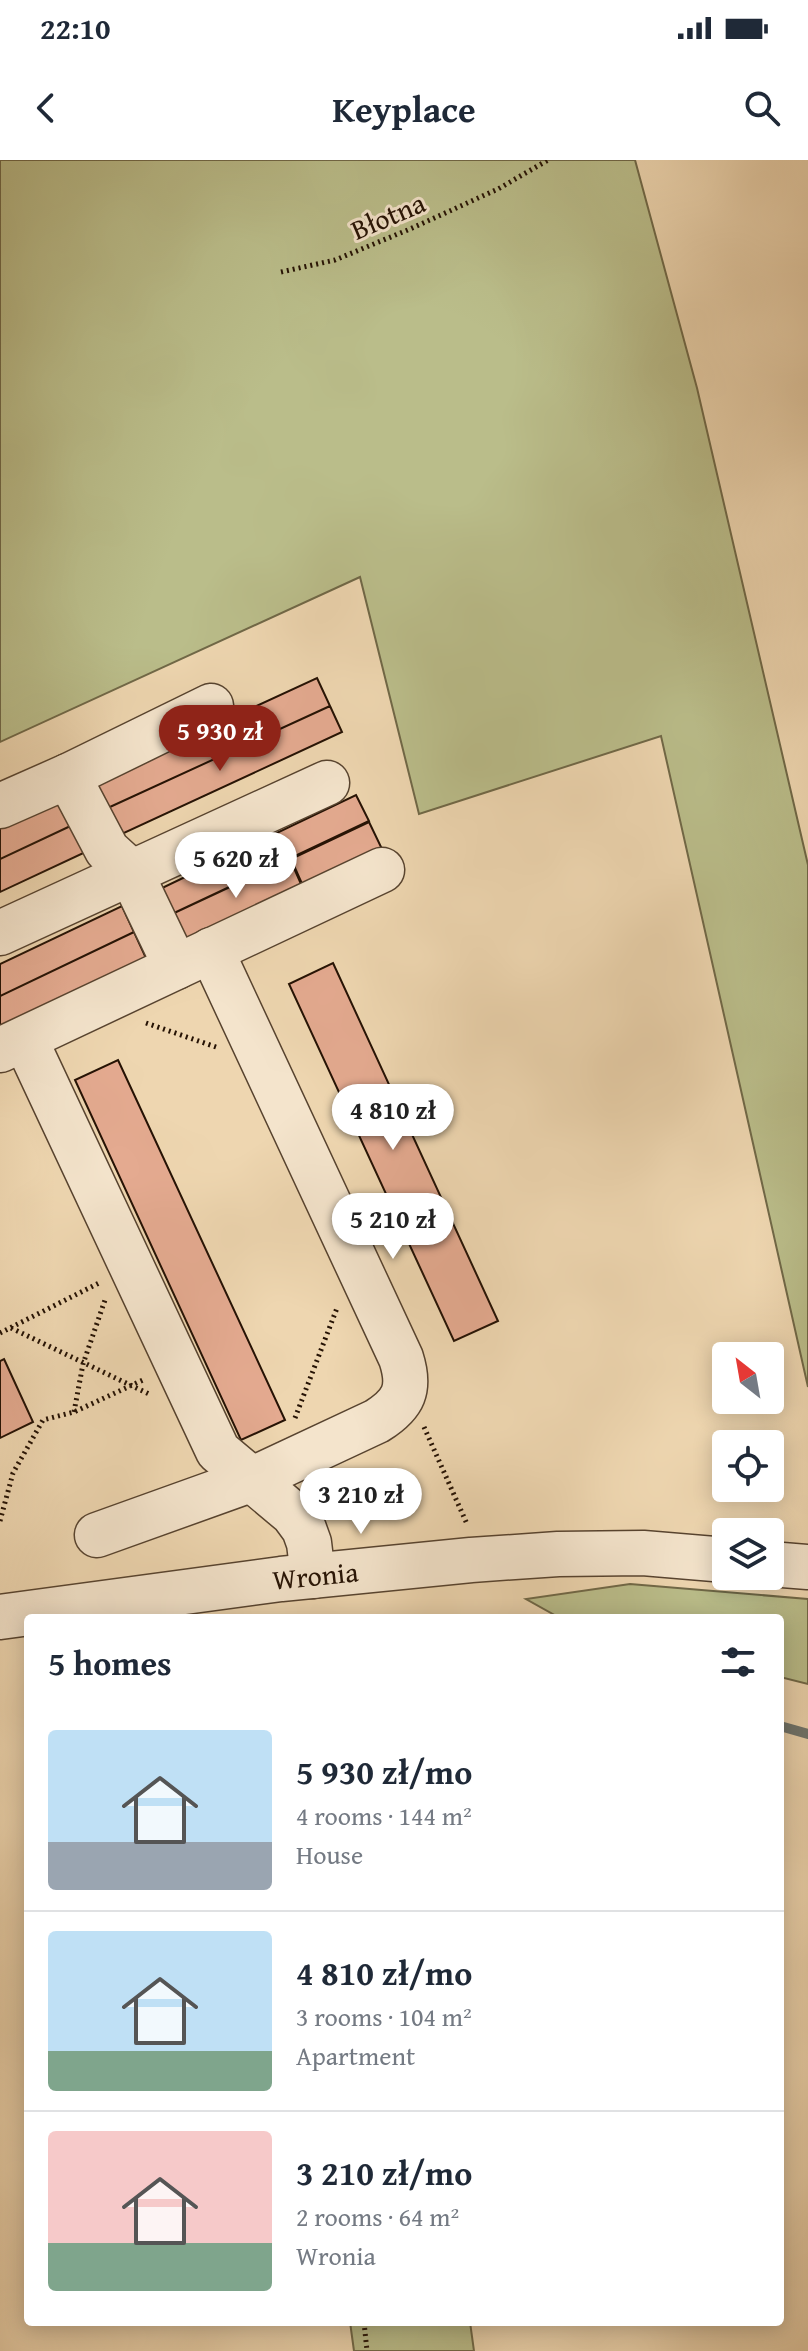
<!DOCTYPE html>
<html lang="en">
<head>
<meta charset="utf-8">
<style>
	:root { --surface:#fff; --page:#f6f6f7; --text:#1f2937; --muted:#747a83; --line:#e0e1e3; --accent:#8f2418 }
	body { margin:0; font-family:"Gentium Book Plus",serif; background:var(--page); color:var(--text); height:100vh; display:flex; flex-direction:column; font-size:30px; white-space:nowrap }
	* { box-sizing:border-box; margin:0 }
	p { font-size:26px; color:var(--muted) }
	.icon { flex:none; width:44px; height:44px; fill:none; stroke:currentColor; stroke-width:2; stroke-linecap:round; stroke-linejoin:round }
	.map { position:relative; flex:1; overflow:hidden }
	.details { position:absolute; left:24px; top:1454px; width:760px; height:712px; display:flex; flex-direction:column; background:var(--surface); border-radius:8px; box-shadow:0 4px 20px #0003 }
	.details>* { flex:none }
	.needle { width:52px; rotate:329deg }
	.tools { position:absolute; left:712px; top:1182px; display:grid; gap:16px }
	.tools a { display:grid; place-items:center; width:72px; height:72px; border-radius:8px; background:var(--surface); box-shadow:0 4px 20px #0003; font-size:40px }
	.price { position:absolute; translate:-50% -68px; padding:0 18px; border-radius:28px; background:#fff; color:#222; font-size:26px; line-height:52px; filter:drop-shadow(0 2px 4px #0008) }
	.price::after { content:''; position:absolute; left:50%; top:48px; width:24px; height:18px; margin-left:-12px; background:inherit; clip-path:polygon(0 0,100% 0,50% 100%) }
	.price.current { background:var(--accent); color:#fff }
	ul { padding:0; list-style:none }
	li { display:flex; align-items:center; gap:24px; height:200px; padding:0 24px }
	li+li { border-top:2px solid var(--line) }
	li span { display:grid; place-items:center; flex:none; width:224px; height:160px; border-radius:8px; color:#555 }
	li>.icon { margin-inline-start:auto }
	span .icon { width:96px; height:96px; fill:#fffc; stroke-width:1 }
	li b { font-size:34px }
	h2 { display:flex; justify-content:space-between; align-items:center; height:96px; padding:0 24px; font-size:34px }
	.status { display:flex; justify-content:space-between; align-items:center; height:56px; padding:0 40px; background:var(--surface); direction:ltr }
	.status svg { height:22px; fill:currentColor }
	header { display:flex; justify-content:space-between; align-items:center; height:104px; padding:0 24px; background:var(--surface); font-size:36px; font-weight:600 }
	.map>svg:first-child { display:block }
</style>
</head>
<body>
<div class="status"><b>22:10</b><svg viewBox="0 0 49 12"><path d="M0 12V9h3v3zM5 12V6h3v6zM10 12V3h3v9zM15 12V0h3v12zM26 1h20v11H26zM47 4h2v5h-2z"/></svg></div>
<header><svg class="icon" aria-label="back" viewBox="0 0 24 24"><path d="M15 5l-7 7 7 7"/></svg>Keyplace<svg class="icon" aria-label="search" viewBox="0 0 24 24"><circle cx="10" cy="10" r="6"/><path d="M15 15l6 6"/></svg></header>
<div class="map">
<svg width="808" height="2191" viewBox="0 0 808 2191">
	<rect width="100%" height="100%" fill="#eed6b0"/>
	<filter id="stains"><feTurbulence type="fractalNoise" baseFrequency=".0025" numOctaves="4"/><feColorMatrix values="0 0 0 0 .2 0 0 0 0 .09 0 0 0 0 .02 0 0 0 .5 -.17"/></filter>
	<radialGradient id="worn" r=".72"><stop offset=".6" stop-color="#630" stop-opacity="0"/><stop offset="1" stop-color="#630" stop-opacity=".3"/></radialGradient>
	<!-- green -->
	<path fill="#babd8a" stroke="#706847" stroke-width="2" d="M0,0H635L697,228L808,705V1227L661,576L419,654L360,417L0,582Z
		M630,1424L808,1439V1524L780,1517V1458H560L526,1439Z
		M350,2162H470L474,2191H354Z"/>
	<g fill="none" stroke-linecap="round" stroke-linejoin="round">
		<!-- stream -->
		<path stroke="#6e756f" stroke-width="10" d="M780,1566L808,1574"/>
	</g>
	<!-- building -->
	<path fill="#e4aa90" stroke="#251204" stroke-width="2" d="M317,518L330,546L99,652L86,625Z
		M330,546L342,572L111,679L99,652Z
		M67,635L79,662L0,699V666Z
		M356,635L369,661L172,754L160,729Z
		M79,662L92,689L0,732V699Z
		M369,662L382,689L303,726L291,699Z
		M290,699L301,724L185,780L172,754Z
		M122,746L134,772L0,836V804Z
		M134,772L146,798L0,868V836Z
		M333,803L498,1161L454,1181L289,824Z
		M118,900L285,1260L241,1280L75,920Z
		M4,1199L33,1262L0,1278V1201Z"/>
	<g fill="none" stroke-linecap="round" stroke-linejoin="round">
		<defs>
			<g id="minor">
				<path d="M68,616L211,546"/>
				<path d="M0,646L68,616L107,690L130,711L176,807"/>
				<path d="M0,773L327,623"/>
				<path d="M25,879L218,1291L293,1354L304,1369L309,1383L313,1416"/>
				<path d="M0,890L382,710"/>
				<path d="M97,1375L253,1319L377,1261C404,1244 411,1229 401,1198L211,790"/>
				<path d="M770,1404L808,1407"/>
				<path id="s1" d="M0,1457L281,1419L471,1400L558,1394L643,1393L726,1400"/>
			</g>
		</defs>
		<!-- minor casing -->
		<use href="#minor" stroke="#57432f" stroke-width="47"/>
		<!-- path -->
		<path stroke="#251204" stroke-width="5" stroke-dasharray="2 4" stroke-linecap="butt" d="M281,112L335,100L410,69L498,29L548,0
			M146,863L216,887
			M11,1168L149,1234
			M0,1173L99,1123
			M74,1252L83,1204L105,1140
			M295,1258L337,1148
			M424,1267L467,1364
			M0,1361L13,1313L43,1260L74,1252L143,1220
			M364,2162L367,2191"/>
		<!-- minor -->
		<use href="#minor" stroke="#f4e4cc" stroke-width="44"/>
	</g>
	<g text-anchor="middle" stroke-width="6" stroke-linejoin="round" paint-order="stroke">
		<!-- street labels -->
		<g font-size="28" fill="#251204" stroke="#f4e4cc">
			<text transform="translate(388 56) rotate(-23)" y="10">Błotna</text>
			<text dy="10" stroke="none"><textPath href="#s1" startOffset="318">Wronia</textPath></text>
		</g>
	</g>
	<rect width="100%" height="100%" filter="url(#stains)"/>
	<rect width="100%" height="100%" fill="url(#worn)"/>
</svg>
<div class="tools">
<a><svg class="needle" viewBox="-14 -14 28 28"><path d="M0-13l5 13h-10z" fill="#e53935"/><path d="M0 13l5-13h-10z" fill="#747a83"/></svg></a>
<a><svg class="icon" aria-label="locate" viewBox="0 0 24 24"><circle cx="12" cy="12" r="6"/><path d="M12 2v4M12 18v4M2 12h4M18 12h4"/></svg></a>
<a><svg class="icon" aria-label="layers" viewBox="0 0 24 24"><path d="M12 4l9 5-9 5-9-5zM3 14l9 5 9-5"/></svg></a>
</div>
<b class="price current" style="left:220px;top:613px">5 930 zł</b>
<b class="price" style="left:236px;top:740px">5 620 zł</b>
<b class="price" style="left:393px;top:992px">4 810 zł</b>
<b class="price" style="left:393px;top:1101px">5 210 zł</b>
<b class="price" style="left:361px;top:1376px">3 210 zł</b>
<section class="details">
<h2>5 homes<svg class="icon" aria-label="filters" viewBox="0 0 24 24"><path d="M4 7h16M4 17h16"/><circle cx="9" cy="7" r="2"/><circle cx="15" cy="17" r="2"/></svg></h2>
<ul>
<li><span style="background:linear-gradient(#bfe0f5 70%,#9aa5b1 0)"><svg class="icon" aria-label="home" viewBox="0 0 24 24"><path d="M3 11l9-7 9 7M6 9v11h12V9"/></svg></span><div><b>5 930 zł/mo</b><p>4 rooms · 144 m²</p><p>House</p></div></li>
<li><span style="background:linear-gradient(#bfe0f5 75%,#7fa58c 0)"><svg class="icon" aria-label="home" viewBox="0 0 24 24"><path d="M3 11l9-7 9 7M6 9v11h12V9"/></svg></span><div><b>4 810 zł/mo</b><p>3 rooms · 104 m²</p><p>Apartment</p></div></li>
<li><span style="background:linear-gradient(#f6c9c9 70%,#7fa58c 0)"><svg class="icon" aria-label="home" viewBox="0 0 24 24"><path d="M3 11l9-7 9 7M6 9v11h12V9"/></svg></span><div><b>3 210 zł/mo</b><p>2 rooms · 64 m²</p><p>Wronia</p></div></li>
</ul>
</section>
</div>
</body>
</html>
